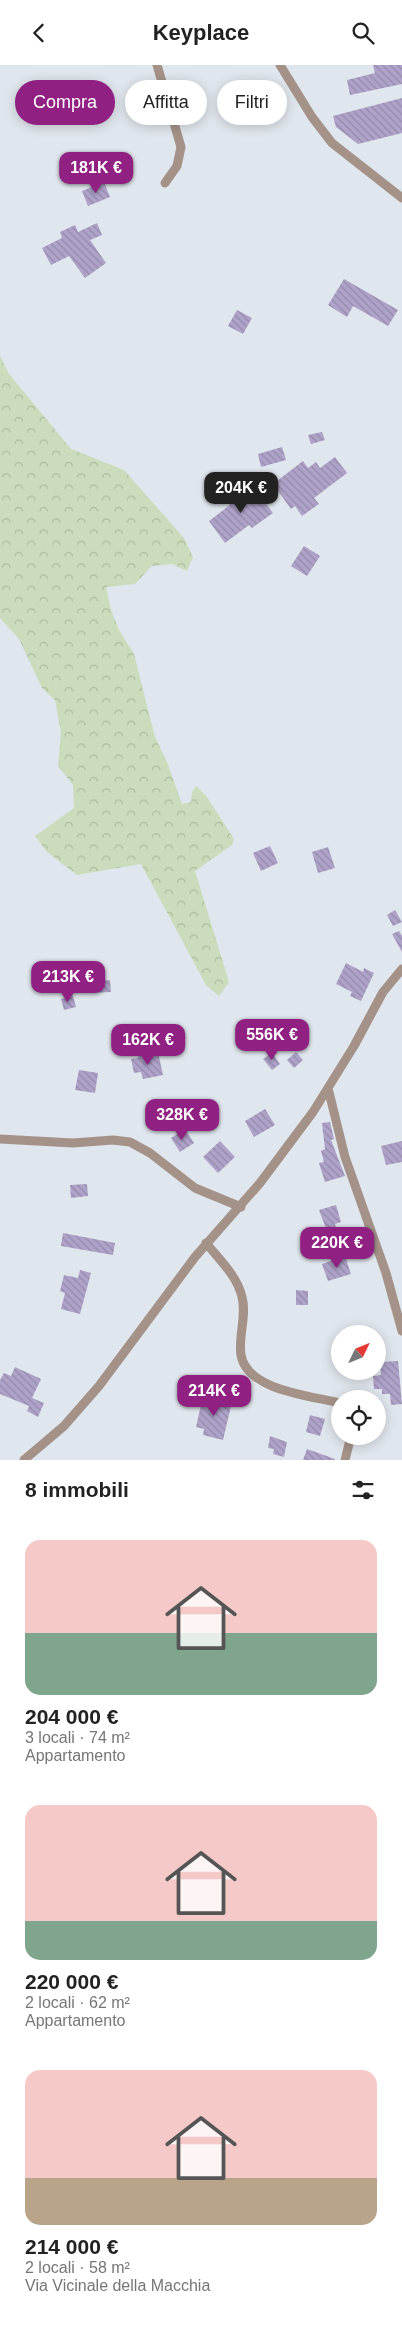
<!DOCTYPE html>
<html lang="it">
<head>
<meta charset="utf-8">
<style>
	:root { --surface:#fff; --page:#f6f6f6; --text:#222; --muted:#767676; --accent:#902082 }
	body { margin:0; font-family:Arial,sans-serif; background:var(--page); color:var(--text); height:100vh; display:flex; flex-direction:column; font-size:19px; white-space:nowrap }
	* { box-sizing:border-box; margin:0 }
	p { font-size:16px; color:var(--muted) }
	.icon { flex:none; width:28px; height:28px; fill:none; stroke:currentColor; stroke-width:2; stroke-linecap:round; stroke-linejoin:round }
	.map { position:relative; height:1395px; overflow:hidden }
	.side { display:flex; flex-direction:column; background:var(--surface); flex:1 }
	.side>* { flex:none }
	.hud { position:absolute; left:15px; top:15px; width:372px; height:45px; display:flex; gap:10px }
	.needle { width:32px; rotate:47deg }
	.controls { position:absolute; left:331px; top:1260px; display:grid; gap:10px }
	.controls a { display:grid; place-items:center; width:55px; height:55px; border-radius:50%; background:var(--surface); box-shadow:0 2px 12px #0003; font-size:25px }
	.price { position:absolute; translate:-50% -42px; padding:0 11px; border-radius:10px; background:var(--accent); color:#fff; font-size:16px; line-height:32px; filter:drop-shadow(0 1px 2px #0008) }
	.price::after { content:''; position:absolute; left:50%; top:30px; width:15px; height:11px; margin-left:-8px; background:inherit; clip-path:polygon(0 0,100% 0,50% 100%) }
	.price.active { background:#222; color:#fff }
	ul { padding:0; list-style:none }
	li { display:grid; align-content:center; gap:10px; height:265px; padding:0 25px }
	li span { display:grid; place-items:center; height:155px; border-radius:15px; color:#555 }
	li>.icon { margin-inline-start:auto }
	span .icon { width:90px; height:90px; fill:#fffc; stroke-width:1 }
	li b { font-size:21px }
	h2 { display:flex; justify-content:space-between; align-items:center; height:60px; padding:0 25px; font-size:21px }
	.pill { padding:0 18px; border-radius:22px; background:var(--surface); box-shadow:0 2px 12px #0003; font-size:18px; line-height:45px }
	.pill.active { background:var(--accent); color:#fff }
	header { display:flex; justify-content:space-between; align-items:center; height:65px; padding:0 25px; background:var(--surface); font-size:22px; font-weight:600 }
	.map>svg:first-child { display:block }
</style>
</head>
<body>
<header><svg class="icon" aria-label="back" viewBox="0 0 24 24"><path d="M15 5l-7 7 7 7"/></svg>Keyplace<svg class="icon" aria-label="search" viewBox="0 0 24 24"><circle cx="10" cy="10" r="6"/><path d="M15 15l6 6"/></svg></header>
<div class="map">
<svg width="402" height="1395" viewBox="0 0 402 1395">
	<defs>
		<pattern id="forest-crowns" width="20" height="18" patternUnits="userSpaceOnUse" patternTransform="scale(1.25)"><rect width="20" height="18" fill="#cadcbb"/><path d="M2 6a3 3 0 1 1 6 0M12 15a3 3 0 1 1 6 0" fill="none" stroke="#acbca0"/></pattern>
		<pattern id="building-back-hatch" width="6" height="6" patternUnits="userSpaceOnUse" patternTransform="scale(1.25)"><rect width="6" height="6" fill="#aea2c8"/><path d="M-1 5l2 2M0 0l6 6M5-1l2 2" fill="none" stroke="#948aab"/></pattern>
	</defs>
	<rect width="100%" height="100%" fill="#e0e6ed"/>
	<!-- forest -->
	<path fill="url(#forest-crowns)" d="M0,291L9,309L71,384L124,405L184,473L193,492L187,506L172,499L152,501L135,519L106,522L111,545L119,565L134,589L155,672L167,697L182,739L191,737L192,727L196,721L207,732L234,774L232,780L195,806L229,917L219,931L206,920L141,799L77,810L47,787L35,771L74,743L73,720L58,701L61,668L55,635L42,623L19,574L0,553Z"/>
	<!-- building -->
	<path fill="url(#building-back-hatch)" d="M373,0H402V19L350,30L347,15L375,8Z
		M402,33V68L358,79L336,62L333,51Z
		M104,117L110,132L88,141L82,126Z
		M97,158L102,170L90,175L106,198L85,213L69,191L51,200L42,183L62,173L60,167L75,160L78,167Z
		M344,214L398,245L388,261L353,241L347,252L328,240Z
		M237,245L252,253L243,269L228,261Z
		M322,367L325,375L311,379L308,370Z
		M282,382L286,395L261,402L258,389Z
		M335,392L347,408L314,433L319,439L302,451L295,441L291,444L273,419L303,396L308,403L316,397L320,403Z
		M251,419L273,448L252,463L249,460L225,478L209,456L230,440L228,437Z
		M304,481L320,491L307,511L291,501Z
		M270,781L278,798L261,806L253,788Z
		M328,782L335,803L318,808L312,787Z
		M395,845L402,857L393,861L387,850Z
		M399,866L402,871V887L392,869Z
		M346,898L363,907L364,903L374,908L361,936L350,931L352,927L336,919Z
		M110,915L111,927L89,928L88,917Z
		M73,931L76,942L64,945L61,934Z
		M158,987L163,1010L143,1014L141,1007L134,1008L131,994L138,993V991Z
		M296,987L303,995L294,1003L287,995Z
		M272,988L280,999L272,1005L263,994Z
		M79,1005L98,1008L95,1028L75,1025Z
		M265,1044L275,1060L254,1072L245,1056Z
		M330,1057L334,1074L331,1075L345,1111L325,1117L319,1098L324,1097L321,1086L325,1084L322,1058Z
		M185,1064L194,1078L180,1087L171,1073Z
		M220,1076L235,1092L218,1108L203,1092Z
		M402,1076V1097L386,1100L381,1081Z
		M87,1119L88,1131L71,1133L70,1120Z
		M336,1140L341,1157L335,1159L337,1166L328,1169L319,1145Z
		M63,1168L115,1178L113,1190L61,1181Z
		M345,1191L351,1209L328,1216L322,1199Z
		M80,1205L91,1208L80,1249L61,1244L65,1228L60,1226L64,1210L78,1213Z
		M296,1225L308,1226V1240H296Z
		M398,1296L402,1339L391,1340L390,1329H382V1324H374L373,1311L381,1310L380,1297Z
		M15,1302L41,1314L32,1333L44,1338L38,1352L27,1346L29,1341L0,1329V1315L4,1308L11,1311Z
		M203,1331L232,1337L223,1375L203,1370L204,1364L196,1362Z
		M310,1350L325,1354L320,1371L306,1367Z
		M270,1371L287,1377L284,1392L273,1389L274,1384L268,1383Z
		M307,1384L335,1394V1395H303Z"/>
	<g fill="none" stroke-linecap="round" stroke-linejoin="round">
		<!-- street -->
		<path stroke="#a49289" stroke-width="9" d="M157,0L181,82L177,101L165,118
			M280,0L312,52L332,78L402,133
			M328,1023L345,1092L386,1208L402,1266
			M0,1074L73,1078L113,1075L130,1077L150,1088L195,1123L241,1142
			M206,1178C220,1195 237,1211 242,1232C247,1251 238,1271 241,1290C247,1326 313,1331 340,1338
			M24,1395L64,1361L99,1321L195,1192L260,1118L313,1047L354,981L383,927L402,904
			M345,1395L351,1371"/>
	</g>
</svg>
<div class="controls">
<a><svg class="needle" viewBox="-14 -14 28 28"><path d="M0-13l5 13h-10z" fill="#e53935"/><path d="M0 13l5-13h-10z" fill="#767676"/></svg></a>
<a><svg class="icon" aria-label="locate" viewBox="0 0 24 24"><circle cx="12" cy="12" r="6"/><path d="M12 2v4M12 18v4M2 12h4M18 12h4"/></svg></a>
</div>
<b class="price" style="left:96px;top:129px">181K €</b>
<b class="price active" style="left:241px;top:449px">204K €</b>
<b class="price" style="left:68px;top:938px">213K €</b>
<b class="price" style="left:272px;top:996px">556K €</b>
<b class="price" style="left:148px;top:1001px">162K €</b>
<b class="price" style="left:182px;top:1076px">328K €</b>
<b class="price" style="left:337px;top:1204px">220K €</b>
<b class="price" style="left:214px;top:1352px">214K €</b>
<div class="hud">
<a class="pill active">Compra</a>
<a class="pill">Affitta</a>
<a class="pill">Filtri</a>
</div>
</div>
<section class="side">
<h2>8 immobili<svg class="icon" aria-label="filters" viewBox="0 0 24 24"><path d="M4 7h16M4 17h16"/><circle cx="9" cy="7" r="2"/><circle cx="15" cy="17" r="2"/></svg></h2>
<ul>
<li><span style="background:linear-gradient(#f6c9c9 60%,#7fa58c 0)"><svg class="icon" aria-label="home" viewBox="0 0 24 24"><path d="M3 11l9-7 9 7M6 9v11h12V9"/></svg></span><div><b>204 000 €</b><p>3 locali · 74 m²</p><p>Appartamento</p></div></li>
<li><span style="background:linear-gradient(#f6c9c9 75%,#7fa58c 0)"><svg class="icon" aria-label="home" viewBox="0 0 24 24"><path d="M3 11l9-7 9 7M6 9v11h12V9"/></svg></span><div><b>220 000 €</b><p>2 locali · 62 m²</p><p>Appartamento</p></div></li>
<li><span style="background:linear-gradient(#f6c9c9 70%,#b9a48a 0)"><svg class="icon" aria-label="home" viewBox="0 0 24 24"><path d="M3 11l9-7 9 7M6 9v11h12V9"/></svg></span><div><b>214 000 €</b><p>2 locali · 58 m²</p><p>Via Vicinale della Macchia</p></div></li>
</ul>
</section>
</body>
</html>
